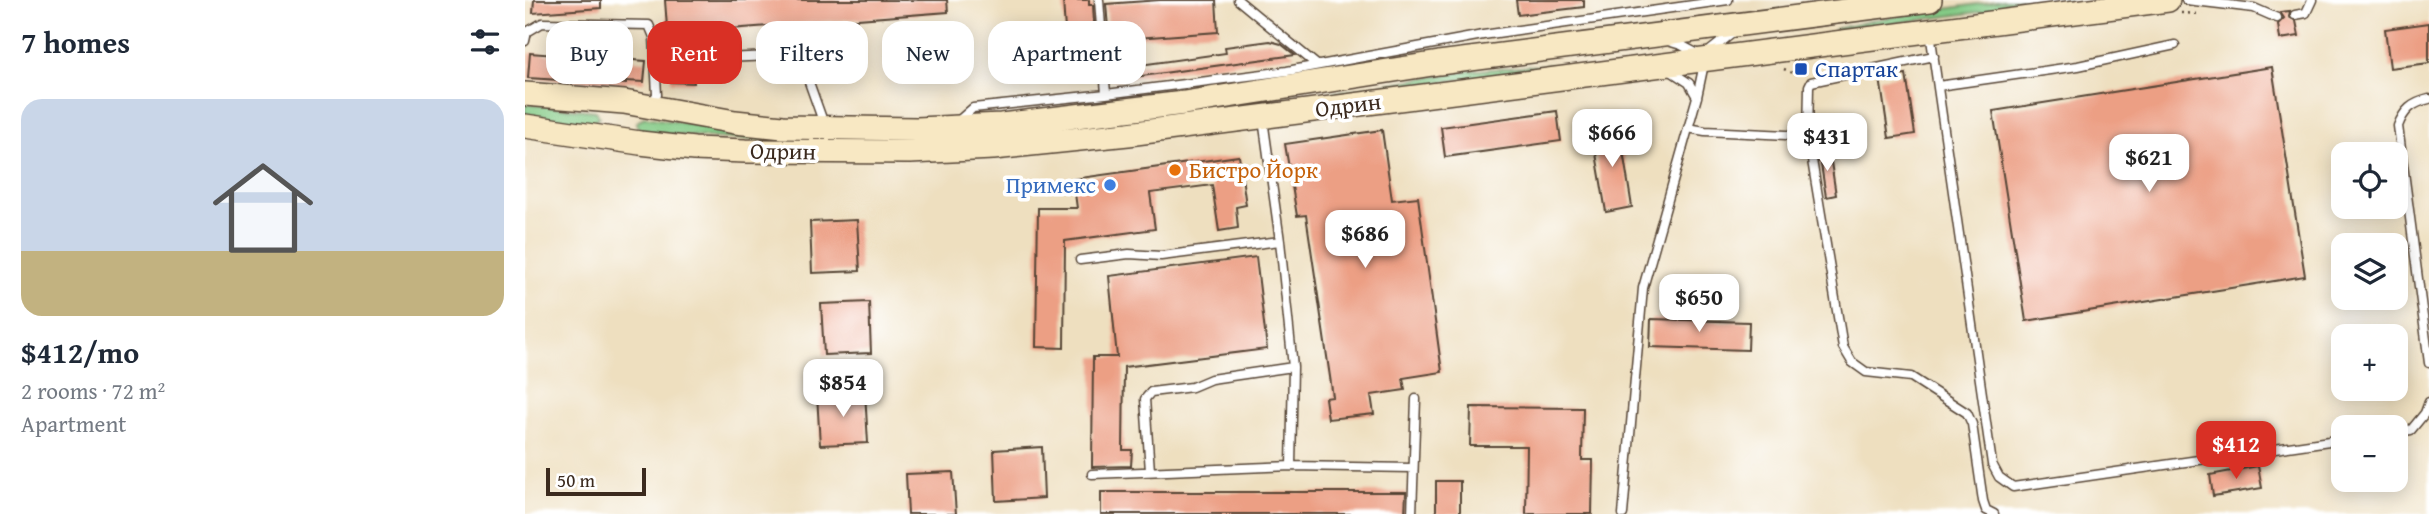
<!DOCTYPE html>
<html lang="en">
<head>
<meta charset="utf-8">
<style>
	:root { --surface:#fff; --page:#f6f6f7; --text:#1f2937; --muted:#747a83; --line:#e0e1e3; --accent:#d93025 }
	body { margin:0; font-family:"Gentium Book Plus",serif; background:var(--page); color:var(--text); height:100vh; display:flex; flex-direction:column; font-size:26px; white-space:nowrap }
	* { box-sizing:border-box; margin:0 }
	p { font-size:23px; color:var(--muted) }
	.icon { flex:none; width:38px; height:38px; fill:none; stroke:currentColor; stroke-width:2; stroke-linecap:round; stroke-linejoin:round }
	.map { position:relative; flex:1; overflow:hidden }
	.drawer { display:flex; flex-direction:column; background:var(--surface); width:525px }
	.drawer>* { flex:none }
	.hud { position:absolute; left:21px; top:21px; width:665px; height:63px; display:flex; gap:14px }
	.buttons { position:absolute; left:1806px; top:142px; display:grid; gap:14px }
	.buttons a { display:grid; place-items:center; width:77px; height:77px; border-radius:14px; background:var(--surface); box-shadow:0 4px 18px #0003; font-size:35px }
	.scale { position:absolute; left:21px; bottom:18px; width:100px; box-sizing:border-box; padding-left:7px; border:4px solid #3b2a1e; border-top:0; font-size:19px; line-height:24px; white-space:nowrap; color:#3b2a1e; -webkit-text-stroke:5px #fff; paint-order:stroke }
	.price { position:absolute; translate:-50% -60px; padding:0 16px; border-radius:14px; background:#fff; color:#222; font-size:23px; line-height:46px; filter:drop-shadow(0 2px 4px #0008) }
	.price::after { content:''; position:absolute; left:50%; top:42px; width:21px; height:16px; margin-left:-10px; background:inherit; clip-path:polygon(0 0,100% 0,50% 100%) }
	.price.selected { background:var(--accent); color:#fff }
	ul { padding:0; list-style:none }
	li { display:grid; align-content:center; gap:14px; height:371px; padding:0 21px }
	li+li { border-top:2px solid var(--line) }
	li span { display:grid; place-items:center; height:217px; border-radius:21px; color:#555 }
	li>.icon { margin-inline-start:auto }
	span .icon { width:126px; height:126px; fill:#fffc; stroke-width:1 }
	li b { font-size:30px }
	h2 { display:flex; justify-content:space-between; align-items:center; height:84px; padding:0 21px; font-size:30px }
	.pill { padding:0 24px; border-radius:21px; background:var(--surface); box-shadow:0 4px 18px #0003; font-size:24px; line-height:63px }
	.pill.selected { background:var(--accent); color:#fff }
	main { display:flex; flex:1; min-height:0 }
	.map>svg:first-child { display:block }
</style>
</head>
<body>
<main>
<section class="drawer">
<h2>7 homes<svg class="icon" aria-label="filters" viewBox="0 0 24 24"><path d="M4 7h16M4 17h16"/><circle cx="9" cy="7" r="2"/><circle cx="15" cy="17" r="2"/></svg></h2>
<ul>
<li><span style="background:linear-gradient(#c9d6e8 70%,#c2b280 0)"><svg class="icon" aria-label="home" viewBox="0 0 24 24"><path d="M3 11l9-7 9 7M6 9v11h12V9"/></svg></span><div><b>$412/mo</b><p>2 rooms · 72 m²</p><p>Apartment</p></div></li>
</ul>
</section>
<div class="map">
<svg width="1904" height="514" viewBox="0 0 1904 514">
	<rect width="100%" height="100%" fill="#fff"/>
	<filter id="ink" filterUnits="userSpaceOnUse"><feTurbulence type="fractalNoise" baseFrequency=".0143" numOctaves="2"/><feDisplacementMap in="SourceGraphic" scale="14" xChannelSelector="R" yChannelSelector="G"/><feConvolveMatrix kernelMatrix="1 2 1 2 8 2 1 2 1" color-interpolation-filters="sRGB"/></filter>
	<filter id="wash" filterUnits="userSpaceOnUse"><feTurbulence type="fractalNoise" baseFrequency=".00686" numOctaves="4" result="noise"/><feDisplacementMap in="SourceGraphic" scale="28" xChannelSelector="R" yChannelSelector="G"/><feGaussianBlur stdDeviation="1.57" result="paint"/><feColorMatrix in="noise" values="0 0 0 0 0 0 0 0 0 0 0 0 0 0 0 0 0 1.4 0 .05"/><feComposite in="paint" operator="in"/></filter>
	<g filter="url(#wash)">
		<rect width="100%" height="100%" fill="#eedfbf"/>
		<!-- green -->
		<path fill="#84cb86" stroke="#607a52" stroke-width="2" d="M1479,0H1546L1310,31V29L1354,19Z
			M1025,65V68L806,96L805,93L943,71Z
			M0,104L71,111L74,117L67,124L0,114Z
			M119,117L265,138V141L190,138L116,132L111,123Z"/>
		<g id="blocks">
			<!-- building -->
			<path fill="#ec9f84" d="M9,0H76V8L8,13Z
				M140,0H422L423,12L166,32L169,83L146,82Z
				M538,0H564V5H568L570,41H567L569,74L543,75Z
				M635,0H691L693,32L584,40L581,4Z
				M991,0H1059V7L993,15Z
				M1765,11L1764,17L1771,21L1774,36L1755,39L1753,24L1759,18L1755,12Z
				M1904,23V63L1865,68L1860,29Z
				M46,32L96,36L94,59L121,61L119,82L101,81V84L3,78L5,53L44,56Z
				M745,41L756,44L770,55L587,80L586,69L701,53L700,47Z
				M1747,67L1780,276L1501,321L1468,111Z
				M1381,74L1390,134L1364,138L1355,78Z
				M1032,111L1036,141L920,157L916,127Z
				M1094,126L1107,207L1081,212L1067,130Z
				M857,130L867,200L893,197L917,372L878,378L880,390L846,395L849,414L803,419L800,398L808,397L781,215L772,216L760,144Z
				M1304,149L1311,195L1301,197L1294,151Z
				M714,156L721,205L711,207L713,228L694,231L687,185L625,193L630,229L540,241L539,348L511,347L513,208H552L548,179Z
				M332,220L335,271L287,273L285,222Z
				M731,257L742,349L599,367L598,450H607L606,466L567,467L568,357H592L584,276Z
				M344,302L346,353L299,355L296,304Z
				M1126,319L1224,322L1223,350L1125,347Z
				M340,392L343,443L295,445L292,395Z
				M946,407L1058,408L1057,460H1068L1067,514H1001L1002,446H945Z
				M517,447L519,498L471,501L469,450Z
				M1733,466L1737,488L1688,496L1685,475Z
				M428,472L431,514H383L381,474Z
				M911,481H935V514H911Z
				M576,492H881L880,514H576Z"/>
		</g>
	</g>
	<g filter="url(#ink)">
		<use href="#blocks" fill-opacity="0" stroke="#564536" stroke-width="2"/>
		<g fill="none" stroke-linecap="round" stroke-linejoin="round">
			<defs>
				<path id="service" d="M574,0L581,94
					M713,0L792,65
					M1661,0L1729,8L1752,18
					M1770,15L1781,13L1787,0
					M1405,32L1467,464L1474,477L1488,487L1818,439
					M0,41L2,32L17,23L124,25L129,37L132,95L125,104
					M1146,42L1156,45L1175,55
					M1409,56L1286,82L1284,86L1283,136L1318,347L1327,362L1341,372L1386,377L1442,413L1447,424L1458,501L1461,510L1469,514
					M199,58L268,55L275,57L300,127
					M1144,70L1164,83L1172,97
					M1413,86L1553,66L1650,45
					M1904,99C1887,103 1879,110 1873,126L1904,363
					M738,119L755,241L768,367L766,466
					M432,122L448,108L581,94L762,71L958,35L1203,0
					M1163,128L1180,131L1283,136
					M555,260L604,254L636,256L755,241
					M1871,432L1886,430L1900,413L1904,402
					M625,471L620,399L626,392L667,387L686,379L768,367
					M567,474L766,466L887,468
					M887,514L891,399
					M1098,514L1118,288L1172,97L1180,59L1186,50L1209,32"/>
				<path id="secondary" d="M0,94L99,102L210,122L258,127L392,129L476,125L659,103L914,63L1405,0
					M0,126L115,143L169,149L220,151L385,152L468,148L603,134L1643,0"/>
			</defs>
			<!-- service casing -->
			<use href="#service" stroke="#564536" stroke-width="11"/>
			<!-- secondary casing -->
			<use href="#secondary" stroke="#564536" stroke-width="26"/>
			<!-- path -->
			<path stroke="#564536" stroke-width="2.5" stroke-dasharray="2 5" stroke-linecap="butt" d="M1656,13L1677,14
				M1259,69L1270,74L1282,72"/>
			<!-- service -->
			<use href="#service" stroke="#fff" stroke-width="8"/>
			<!-- secondary -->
			<use href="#secondary" stroke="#f8e8c3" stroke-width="23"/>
		</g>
	</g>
	<!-- markers -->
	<rect fill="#1a4fb4" stroke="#fff" stroke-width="2.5" x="1269" y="62" width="14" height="14" rx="3.5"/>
	<circle fill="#e8710a" stroke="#fff" stroke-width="2.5" cx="650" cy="170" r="7"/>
	<circle fill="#3f7fe0" stroke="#fff" stroke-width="2.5" cx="585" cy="185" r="7"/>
	<g text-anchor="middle" stroke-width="7" stroke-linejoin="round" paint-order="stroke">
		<!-- transit labels -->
		<g font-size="23" fill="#164399" stroke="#fff" text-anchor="start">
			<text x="1290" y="77">Спартак</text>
		</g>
		<!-- street labels -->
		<g font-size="23" fill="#3b2a1e" stroke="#fff">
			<text transform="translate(823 105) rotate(-7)" y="8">Одрин</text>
			<text transform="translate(258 151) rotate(1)" y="8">Одрин</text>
		</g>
		<!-- food labels -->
		<g font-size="23" fill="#c56008" stroke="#fff" text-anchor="start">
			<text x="664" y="178">Бистро Йорк</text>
		</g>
		<!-- shop labels -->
		<g font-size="23" fill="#366cbe" stroke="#fff" text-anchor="end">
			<text x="571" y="193">Примекс</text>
		</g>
	</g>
</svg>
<div class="buttons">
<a><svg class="icon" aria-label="locate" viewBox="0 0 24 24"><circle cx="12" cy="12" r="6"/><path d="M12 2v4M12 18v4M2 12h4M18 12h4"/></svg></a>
<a><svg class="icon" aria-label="layers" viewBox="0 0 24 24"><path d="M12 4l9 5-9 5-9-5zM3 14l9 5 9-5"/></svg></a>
<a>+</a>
<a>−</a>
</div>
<div class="scale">50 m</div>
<b class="price" style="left:1087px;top:169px">$666</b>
<b class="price" style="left:1302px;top:173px">$431</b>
<b class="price" style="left:1624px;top:194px">$621</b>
<b class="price" style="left:840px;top:270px">$686</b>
<b class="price" style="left:1174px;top:334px">$650</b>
<b class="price" style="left:318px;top:419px">$854</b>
<b class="price selected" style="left:1711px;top:481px">$412</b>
<div class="hud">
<a class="pill">Buy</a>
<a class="pill selected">Rent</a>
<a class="pill">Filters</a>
<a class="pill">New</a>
<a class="pill">Apartment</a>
</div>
</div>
</main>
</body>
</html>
